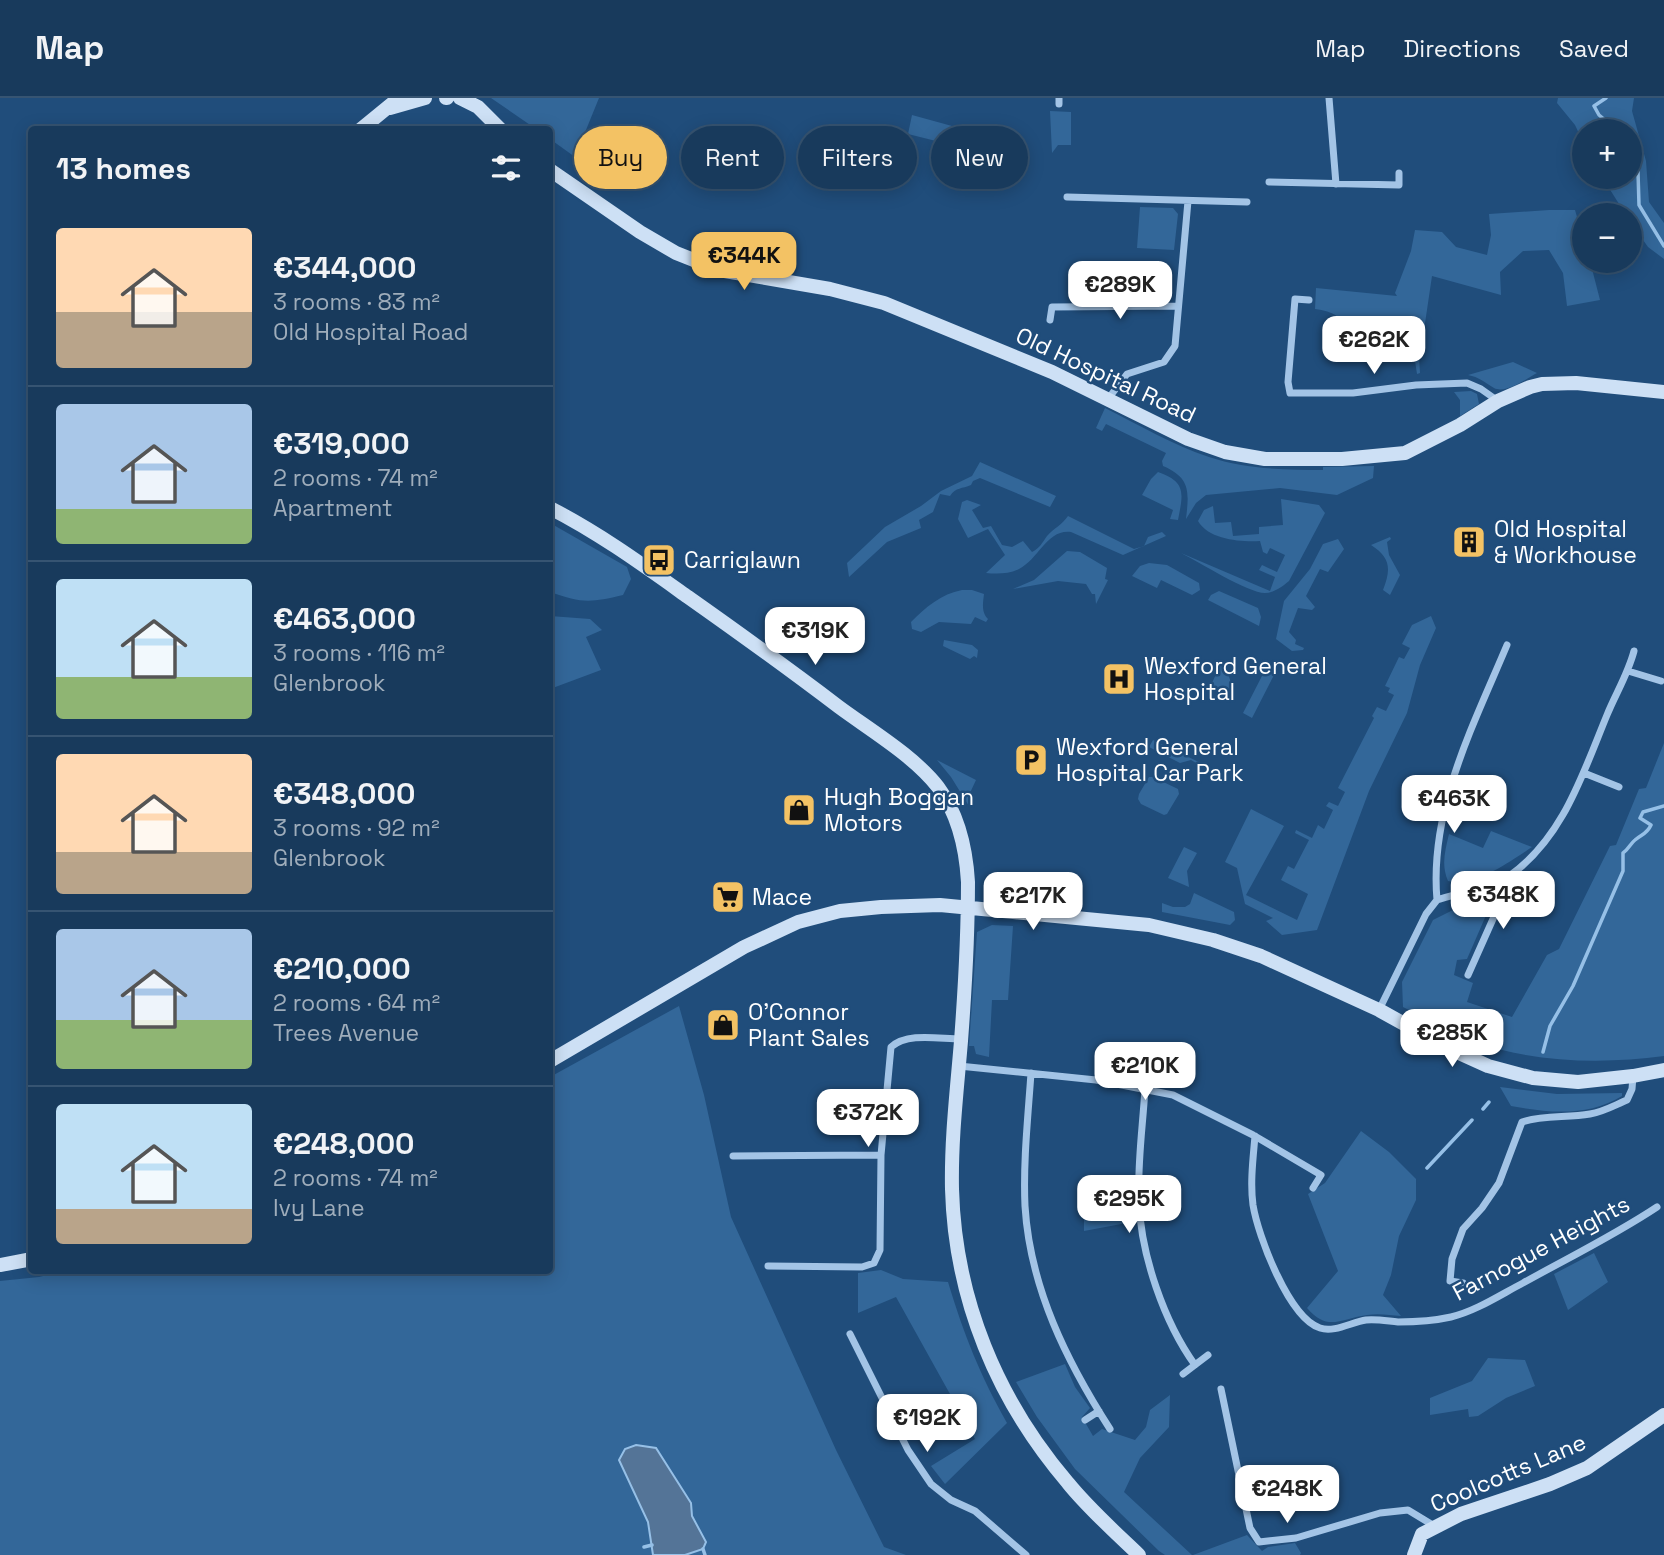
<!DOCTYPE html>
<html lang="en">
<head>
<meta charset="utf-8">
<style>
	:root { --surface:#183a5c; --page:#254565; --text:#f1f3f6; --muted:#9fadbb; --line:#365472; --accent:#f3c264 }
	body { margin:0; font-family:"Space Grotesk",sans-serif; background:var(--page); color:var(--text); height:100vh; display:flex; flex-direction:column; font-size:26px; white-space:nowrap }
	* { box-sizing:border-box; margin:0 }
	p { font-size:23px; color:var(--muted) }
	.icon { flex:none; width:38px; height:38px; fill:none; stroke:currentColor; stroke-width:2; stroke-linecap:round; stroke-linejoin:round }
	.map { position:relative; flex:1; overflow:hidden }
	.panel { position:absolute; left:28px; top:28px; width:525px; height:1148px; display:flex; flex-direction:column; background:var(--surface); border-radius:7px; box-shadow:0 4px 18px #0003,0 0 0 2px var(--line) }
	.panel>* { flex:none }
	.top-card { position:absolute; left:574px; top:28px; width:665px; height:63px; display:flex; gap:14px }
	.fabs { position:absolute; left:1572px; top:21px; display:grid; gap:14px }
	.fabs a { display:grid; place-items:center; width:70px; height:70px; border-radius:50%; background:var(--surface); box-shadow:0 4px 18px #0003,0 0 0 2px var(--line); font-size:35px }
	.price { position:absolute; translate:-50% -60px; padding:0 16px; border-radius:14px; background:#fff; color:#222; font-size:23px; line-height:46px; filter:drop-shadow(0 2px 4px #0008) }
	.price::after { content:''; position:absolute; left:50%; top:42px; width:21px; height:16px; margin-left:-10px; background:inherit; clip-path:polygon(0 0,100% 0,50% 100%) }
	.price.current { background:var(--accent); color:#111 }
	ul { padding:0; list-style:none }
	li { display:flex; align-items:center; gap:21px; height:175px; padding:0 28px }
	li+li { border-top:2px solid var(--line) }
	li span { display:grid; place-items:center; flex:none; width:196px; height:140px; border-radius:7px; color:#555 }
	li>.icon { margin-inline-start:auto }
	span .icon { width:84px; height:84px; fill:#fffc; stroke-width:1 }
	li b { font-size:30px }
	h2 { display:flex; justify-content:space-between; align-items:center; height:84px; padding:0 28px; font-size:30px }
	.pill { padding:0 24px; border-radius:32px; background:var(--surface); box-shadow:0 4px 18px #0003,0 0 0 2px var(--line); font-size:24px; line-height:63px }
	.pill.current { background:var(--accent); color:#111 }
	header { display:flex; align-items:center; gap:42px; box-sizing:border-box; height:98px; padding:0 35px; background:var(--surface); border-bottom:2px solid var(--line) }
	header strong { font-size:33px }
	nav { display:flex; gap:38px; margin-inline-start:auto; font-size:24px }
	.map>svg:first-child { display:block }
</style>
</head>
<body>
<header>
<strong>Map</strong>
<nav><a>Map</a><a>Directions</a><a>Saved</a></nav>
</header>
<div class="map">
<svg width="1664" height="1457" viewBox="0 0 1664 1457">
	<rect width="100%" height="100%" fill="#204d7b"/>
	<!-- green -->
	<path fill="#336799" d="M491,0H599L575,59L550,41V32L536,31Z
		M1558,0H1634L1632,13L1646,63L1649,104L1664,125V161L1648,149L1629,122V117H1626L1602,79H1629V33H1584V46L1575,27L1557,5Z
		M1050,13L1071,14V47H1058L1052,55Z
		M912,17L952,28L948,46L908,36Z
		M1140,109L1173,110L1178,116L1174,152L1137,150Z
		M1549,112H1575L1584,143V163H1590L1600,202L1567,208L1563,175L1549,152L1523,153L1500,174L1501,197L1432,178L1424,232L1417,224L1420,275L1417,276L1412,243L1403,230L1352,236C1344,220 1333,213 1315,211L1316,190L1397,198L1395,195L1411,153L1415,132L1442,134L1456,149L1487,157L1491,137L1489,116Z
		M1513,264L1537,275C1526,281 1506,296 1494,290C1484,284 1479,279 1468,277Z
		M1471,293L1477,296L1479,306L1460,318V302L1454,294Z
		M1105,310C1139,327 1173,347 1209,359C1245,371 1285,372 1323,372V369L1374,368L1373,380L1337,397L1280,390L1206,397L1196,405L1186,421C1189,394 1191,380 1163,368L1162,363L1166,355L1106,326L1102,333L1096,330Z
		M980,364L1056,398L1050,409L980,380L973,383L971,387C962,391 956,389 950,398L940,396L933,414L919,422L921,430L887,444L849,479L847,465L885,429L921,408L941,393L972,378Z
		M1158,374C1187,384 1183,396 1178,422L1170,421L1173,412L1142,397L1151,381Z
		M1281,401L1319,407L1325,415L1289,483C1283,488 1274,495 1265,495C1248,495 1199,464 1181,455L1270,493L1275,479L1259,472L1262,467L1277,474L1285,457L1270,450L1267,456L1263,454L1260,443C1241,444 1209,442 1198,423L1204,412L1213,408L1215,425L1231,424L1233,438L1259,436V429L1283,427Z
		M967,402L981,407L972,412L983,430L991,428L1002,447L1012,449L1023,443L1032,454C1040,450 1042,445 1047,438C1054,430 1062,427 1068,418L1134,451L1144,448L1148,439L1162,434L1166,438L1123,457L1071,434C1047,431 1039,461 1019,471C1009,476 997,476 986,475L1005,457L988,431L968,440L958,421L962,404Z
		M550,425L627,469L631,481L623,497C590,505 581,505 550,494Z
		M1390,439L1391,441L1387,444L1389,457L1400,477L1390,497L1383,492C1391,471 1391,460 1371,447Z
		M1338,441L1344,451L1328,474L1320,471L1306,498L1315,509L1312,512L1298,510L1289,534L1296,542L1295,546L1304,550L1303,552L1292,553L1276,541L1284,503L1310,471L1323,446Z
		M1067,453L1080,454L1107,470L1105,481L1108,482L1096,506L1095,496H1092L1086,486L1058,483L1013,491L1034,482Z
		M1149,465L1167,467L1199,485L1200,492L1192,497L1161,482L1157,490L1132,478L1140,468Z
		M962,492H972L984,496C983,505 981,514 988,521L986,524L975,519L971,526L939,524L921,534L912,531L911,524C926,509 941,496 962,492Z
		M1219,493L1258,510L1261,519L1259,528L1208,502L1211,497Z
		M550,518L590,521L602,532L586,539L601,572L550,591Z
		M1431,518L1436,530L1420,567L1407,615L1369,693L1317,832L1282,837L1266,823L1273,820L1245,806L1237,770L1225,764L1251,711L1284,728L1246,797L1297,822L1308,796L1281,782L1288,768L1294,771L1309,742L1295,735L1296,732L1312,740L1318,727L1324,731L1333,712L1326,708L1329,704L1338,708L1345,694L1338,690L1374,620L1372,618L1377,609L1386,613L1394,597L1388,594L1390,590L1385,588L1399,559L1404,561L1410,550L1402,546L1412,527Z
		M944,542L972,547L978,552L977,560L974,558L970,561L943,548Z
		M1213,565L1225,566L1232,588V597L1211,587L1218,572L1212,568Z
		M1268,574L1274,577L1252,620L1243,615L1263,576L1266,577Z
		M1153,642L1203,666L1201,668L1191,662L1180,665L1149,649Z
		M1664,645V958C1611,965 1555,965 1502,952C1468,944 1434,924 1403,909L1402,884L1433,822L1491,793L1494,799L1467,861L1457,862L1454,877L1473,885L1467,904L1512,919L1547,857L1559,851L1610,748L1616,747L1639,691L1646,690Z
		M937,662L976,682L969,697V708L951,679Z
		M1149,679H1153L1178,691L1179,696L1167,716L1164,717L1141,706L1138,701L1139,696Z
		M1491,733L1532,749C1511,763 1474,790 1448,783C1441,767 1445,753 1449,736L1483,750Z
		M1184,749L1197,755L1187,773L1189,789L1168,780Z
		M1194,795L1234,814L1235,822L1230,827L1162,814V805L1173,809H1185L1190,806Z
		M992,827L1013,828L1008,902H992L989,959L976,956L974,948H969L977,834Z
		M679,908L704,997L731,1119L836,1352L884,1449L906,1457H0V1183L39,1179L68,1172H550V979Z
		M1500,989L1557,996L1622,995V998C1588,1019 1549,1015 1511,1008Z
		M1361,1033L1389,1054L1416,1081V1102L1399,1138L1391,1177L1383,1197L1401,1218C1390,1217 1378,1215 1367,1217C1339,1221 1328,1234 1307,1210L1338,1173L1308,1096L1325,1085Z
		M1084,1095H1131L1132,1124L1084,1133Z
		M1594,1155L1608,1184L1568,1212L1554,1176Z
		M881,1172L903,1181L948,1184C964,1237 980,1277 1007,1325L945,1386L931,1368L975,1341L896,1199L858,1215V1175Z
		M1488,1260L1525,1262L1535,1288L1506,1300L1478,1318L1469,1319L1468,1311L1430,1317V1300L1472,1283Z
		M1065,1266L1075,1289L1090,1310L1082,1319L1093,1338L1102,1331L1135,1342L1146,1329L1150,1312L1170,1297L1169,1329L1140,1360L1124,1394L1192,1457H1165L1159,1453L1075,1371L1037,1319L1016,1284Z
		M1247,1437L1262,1453L1268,1449L1295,1445L1301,1455L1300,1457H1193Z"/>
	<!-- water -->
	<path fill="#547497" stroke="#96c0e7" stroke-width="2" d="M636,1347L656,1350L691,1405L692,1418L706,1444L703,1451L685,1457H653L648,1424L619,1362L625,1351Z"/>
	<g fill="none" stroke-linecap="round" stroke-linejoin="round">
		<!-- stream -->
		<path stroke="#96c0e7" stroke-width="3.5" d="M1606,0L1594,8L1599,17L1618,33
			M1629,47L1638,74L1639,107L1664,148
			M1543,954L1550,928L1573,888L1623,773V755C1629,751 1630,746 1635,742C1642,736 1647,736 1651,727L1640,720L1643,714L1664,708
			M1483,1011L1489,1004
			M1427,1070L1472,1022
			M644,1449L652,1447
			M703,1451L705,1457"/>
		<!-- street -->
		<path stroke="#a3c4e6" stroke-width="7" d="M1329,0L1336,86
			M1059,6V0
			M1269,84L1399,87V75
			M1067,99L1247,104
			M1309,202L1295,201L1288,284L1290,295H1353L1416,287L1467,285L1481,291L1498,303
			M1050,222L1052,209L1178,208
			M1108,301L1127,276L1164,264L1175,248L1188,103
			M1628,573L1661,583
			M1584,675L1619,689
			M1437,802C1455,796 1495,788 1508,779C1563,741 1583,675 1607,617C1616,595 1628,576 1634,553
			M1468,877L1501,803L1507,780
			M1379,912L1426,816L1437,802C1429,712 1473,628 1507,547
			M959,968L1096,982L1173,997L1253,1037L1321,1077L1313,1090
			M1031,975C1028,1019 1023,1064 1025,1108C1030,1190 1067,1264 1110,1331
			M1145,990C1143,1027 1137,1066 1139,1104C1141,1157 1164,1224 1195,1267
			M1255,1038C1253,1061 1250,1085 1253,1107C1258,1138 1289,1220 1320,1230C1334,1235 1352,1224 1366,1222C1377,1221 1387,1223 1398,1224C1416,1224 1433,1223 1451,1219C1476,1213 1500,1197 1523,1185C1568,1160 1615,1137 1657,1109
			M733,1058L881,1057
			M768,1168L862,1169L874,1165L880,1152L881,1057L891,949C908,934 939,941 961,941
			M1463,1185L1450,1183L1452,1161L1463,1131L1482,1110L1499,1085L1522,1024C1543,1017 1567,1020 1590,1016C1603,1014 1615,1007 1627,1002L1632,991L1633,978
			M850,1236L908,1352L931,1386L951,1402L975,1413L1026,1457
			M1183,1276L1208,1257
			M1221,1291L1250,1430L1259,1444L1296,1440L1380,1415L1408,1412L1436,1429
			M1085,1322L1099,1313"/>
		<!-- secondary -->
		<path stroke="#cde0f5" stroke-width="14" d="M446,0H447
			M460,0L478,9L501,32
			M390,10L425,0
			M360,32L399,0
			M550,72L640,134L676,155L719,172L830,191L884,205L1052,274L1188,341L1225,354L1265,361H1342L1405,355L1460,327L1498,303L1530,289L1542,286L1576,285L1664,294
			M550,410C599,435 643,467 688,499C739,535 789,571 839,609C870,632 914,658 938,689C959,717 966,750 968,784C968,837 965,890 961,943C957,992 951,1041 952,1091C955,1201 997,1302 1068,1385C1089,1411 1115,1434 1139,1457
			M550,963L744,849L798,824L840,813L881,809L940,807L1149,827L1213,842L1261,858L1379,912L1446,949L1488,968L1533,980L1578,984L1633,978L1664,972
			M0,1167L32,1161
			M1414,1457L1422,1436L1461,1416L1550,1386L1587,1370L1664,1317"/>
	</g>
	<!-- icons -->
	<defs>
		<symbol id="building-square" viewBox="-11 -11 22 22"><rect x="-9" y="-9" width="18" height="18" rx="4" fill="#f3c264" stroke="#204d7b"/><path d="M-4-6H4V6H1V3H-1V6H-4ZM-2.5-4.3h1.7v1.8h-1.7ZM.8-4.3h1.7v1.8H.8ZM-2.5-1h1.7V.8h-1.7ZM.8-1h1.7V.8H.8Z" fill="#111"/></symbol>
		<symbol id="bus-square" viewBox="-11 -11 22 22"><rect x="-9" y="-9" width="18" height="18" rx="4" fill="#f3c264" stroke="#204d7b"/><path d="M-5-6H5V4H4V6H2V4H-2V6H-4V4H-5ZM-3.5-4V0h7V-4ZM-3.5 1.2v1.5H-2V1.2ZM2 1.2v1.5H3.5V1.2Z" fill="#111"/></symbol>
		<symbol id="hospital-square" viewBox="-11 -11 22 22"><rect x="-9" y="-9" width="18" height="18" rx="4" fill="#f3c264" stroke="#204d7b"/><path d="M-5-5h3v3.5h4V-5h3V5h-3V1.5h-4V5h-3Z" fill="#111"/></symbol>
		<symbol id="parking-square" viewBox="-11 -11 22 22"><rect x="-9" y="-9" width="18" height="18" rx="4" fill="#f3c264" stroke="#204d7b"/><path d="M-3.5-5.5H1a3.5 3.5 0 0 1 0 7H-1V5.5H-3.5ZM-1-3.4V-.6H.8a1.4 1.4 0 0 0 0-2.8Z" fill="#111"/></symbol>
		<symbol id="shop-square" viewBox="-11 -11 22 22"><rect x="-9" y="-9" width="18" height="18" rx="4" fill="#f3c264" stroke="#204d7b"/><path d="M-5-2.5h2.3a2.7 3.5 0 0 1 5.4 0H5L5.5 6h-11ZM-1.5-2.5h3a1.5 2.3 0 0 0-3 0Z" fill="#111"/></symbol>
		<symbol id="supermarket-square" viewBox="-11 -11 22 22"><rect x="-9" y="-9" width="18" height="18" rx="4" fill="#f3c264" stroke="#204d7b"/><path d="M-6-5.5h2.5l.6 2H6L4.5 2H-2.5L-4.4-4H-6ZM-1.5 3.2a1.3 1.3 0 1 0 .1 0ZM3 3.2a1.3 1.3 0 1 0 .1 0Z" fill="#111"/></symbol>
	</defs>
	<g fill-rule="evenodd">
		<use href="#building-square" x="1450" y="425" width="38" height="38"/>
		<use href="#bus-square" x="640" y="443" width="38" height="38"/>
		<use href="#hospital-square" x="1100" y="562" width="38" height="38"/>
		<use href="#parking-square" x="1012" y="643" width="38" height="38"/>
		<use href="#shop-square" x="780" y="693" width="38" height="38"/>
		<use href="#supermarket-square" x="709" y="780" width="38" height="38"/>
		<use href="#shop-square" x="704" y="908" width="38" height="38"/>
	</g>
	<g text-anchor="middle" stroke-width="5" stroke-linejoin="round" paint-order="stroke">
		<!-- street labels -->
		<g font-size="23" fill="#fff" stroke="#204d7b">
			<text transform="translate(1106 277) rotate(25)" y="8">Old Hospital Road</text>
			<text transform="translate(1541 1150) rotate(-28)" y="8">Farnogue Heights</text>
			<text transform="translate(1508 1375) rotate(-23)" y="8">Coolcotts Lane</text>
		</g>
		<!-- poi labels -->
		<g font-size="23" fill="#fff" stroke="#204d7b" text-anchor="start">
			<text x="1494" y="439">Old Hospital<tspan x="1494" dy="26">&amp; Workhouse</tspan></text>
			<text x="684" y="470">Carriglawn</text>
			<text x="1144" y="576">Wexford General<tspan x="1144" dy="26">Hospital</tspan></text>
			<text x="1056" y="657">Wexford General<tspan x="1056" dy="26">Hospital Car Park</tspan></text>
			<text x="824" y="707">Hugh Boggan<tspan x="824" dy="26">Motors</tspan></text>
			<text x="752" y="807">Mace</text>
			<text x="748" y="922">O'Connor<tspan x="748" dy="26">Plant Sales</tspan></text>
		</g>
	</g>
</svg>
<div class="fabs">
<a>+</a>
<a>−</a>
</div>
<b class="price current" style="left:744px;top:194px">€344K</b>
<b class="price" style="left:1120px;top:223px">€289K</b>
<b class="price" style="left:1374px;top:278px">€262K</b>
<b class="price" style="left:815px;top:569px">€319K</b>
<b class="price" style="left:1454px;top:737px">€463K</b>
<b class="price" style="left:1503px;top:833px">€348K</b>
<b class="price" style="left:1033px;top:834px">€217K</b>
<b class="price" style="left:1452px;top:971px">€285K</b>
<b class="price" style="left:1145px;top:1004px">€210K</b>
<b class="price" style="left:868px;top:1051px">€372K</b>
<b class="price" style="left:1129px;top:1137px">€295K</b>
<b class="price" style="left:927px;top:1356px">€192K</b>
<b class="price" style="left:1287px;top:1427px">€248K</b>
<div class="top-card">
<a class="pill current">Buy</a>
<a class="pill">Rent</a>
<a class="pill">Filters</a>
<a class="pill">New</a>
</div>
<section class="panel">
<h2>13 homes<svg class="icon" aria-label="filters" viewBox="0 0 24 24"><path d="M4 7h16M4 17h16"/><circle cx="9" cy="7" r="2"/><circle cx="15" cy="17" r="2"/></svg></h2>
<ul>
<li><span style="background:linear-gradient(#ffd9b3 60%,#b9a48a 0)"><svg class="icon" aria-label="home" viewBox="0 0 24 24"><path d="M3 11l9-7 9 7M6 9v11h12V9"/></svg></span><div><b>€344,000</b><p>3 rooms · 83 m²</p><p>Old Hospital Road</p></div></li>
<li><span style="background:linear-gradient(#a9c7e8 75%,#8fb573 0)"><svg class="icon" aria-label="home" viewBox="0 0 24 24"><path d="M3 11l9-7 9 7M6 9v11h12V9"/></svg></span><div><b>€319,000</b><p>2 rooms · 74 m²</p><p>Apartment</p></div></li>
<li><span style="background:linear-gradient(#bfe0f5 70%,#8fb573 0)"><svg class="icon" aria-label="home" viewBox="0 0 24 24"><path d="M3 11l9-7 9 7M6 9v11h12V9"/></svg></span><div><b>€463,000</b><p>3 rooms · 116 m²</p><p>Glenbrook</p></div></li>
<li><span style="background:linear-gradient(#ffd9b3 70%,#b9a48a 0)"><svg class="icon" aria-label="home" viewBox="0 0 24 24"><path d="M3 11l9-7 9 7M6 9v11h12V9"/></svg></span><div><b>€348,000</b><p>3 rooms · 92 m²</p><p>Glenbrook</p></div></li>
<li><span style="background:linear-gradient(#a9c7e8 65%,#8fb573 0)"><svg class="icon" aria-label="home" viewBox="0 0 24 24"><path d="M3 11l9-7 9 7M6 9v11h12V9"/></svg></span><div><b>€210,000</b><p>2 rooms · 64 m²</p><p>Trees Avenue</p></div></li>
<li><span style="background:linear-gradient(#bfe0f5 75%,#b9a48a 0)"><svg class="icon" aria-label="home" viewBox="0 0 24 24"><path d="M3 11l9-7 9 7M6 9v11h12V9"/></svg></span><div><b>€248,000</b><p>2 rooms · 74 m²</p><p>Ivy Lane</p></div></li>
</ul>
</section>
</div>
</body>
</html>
